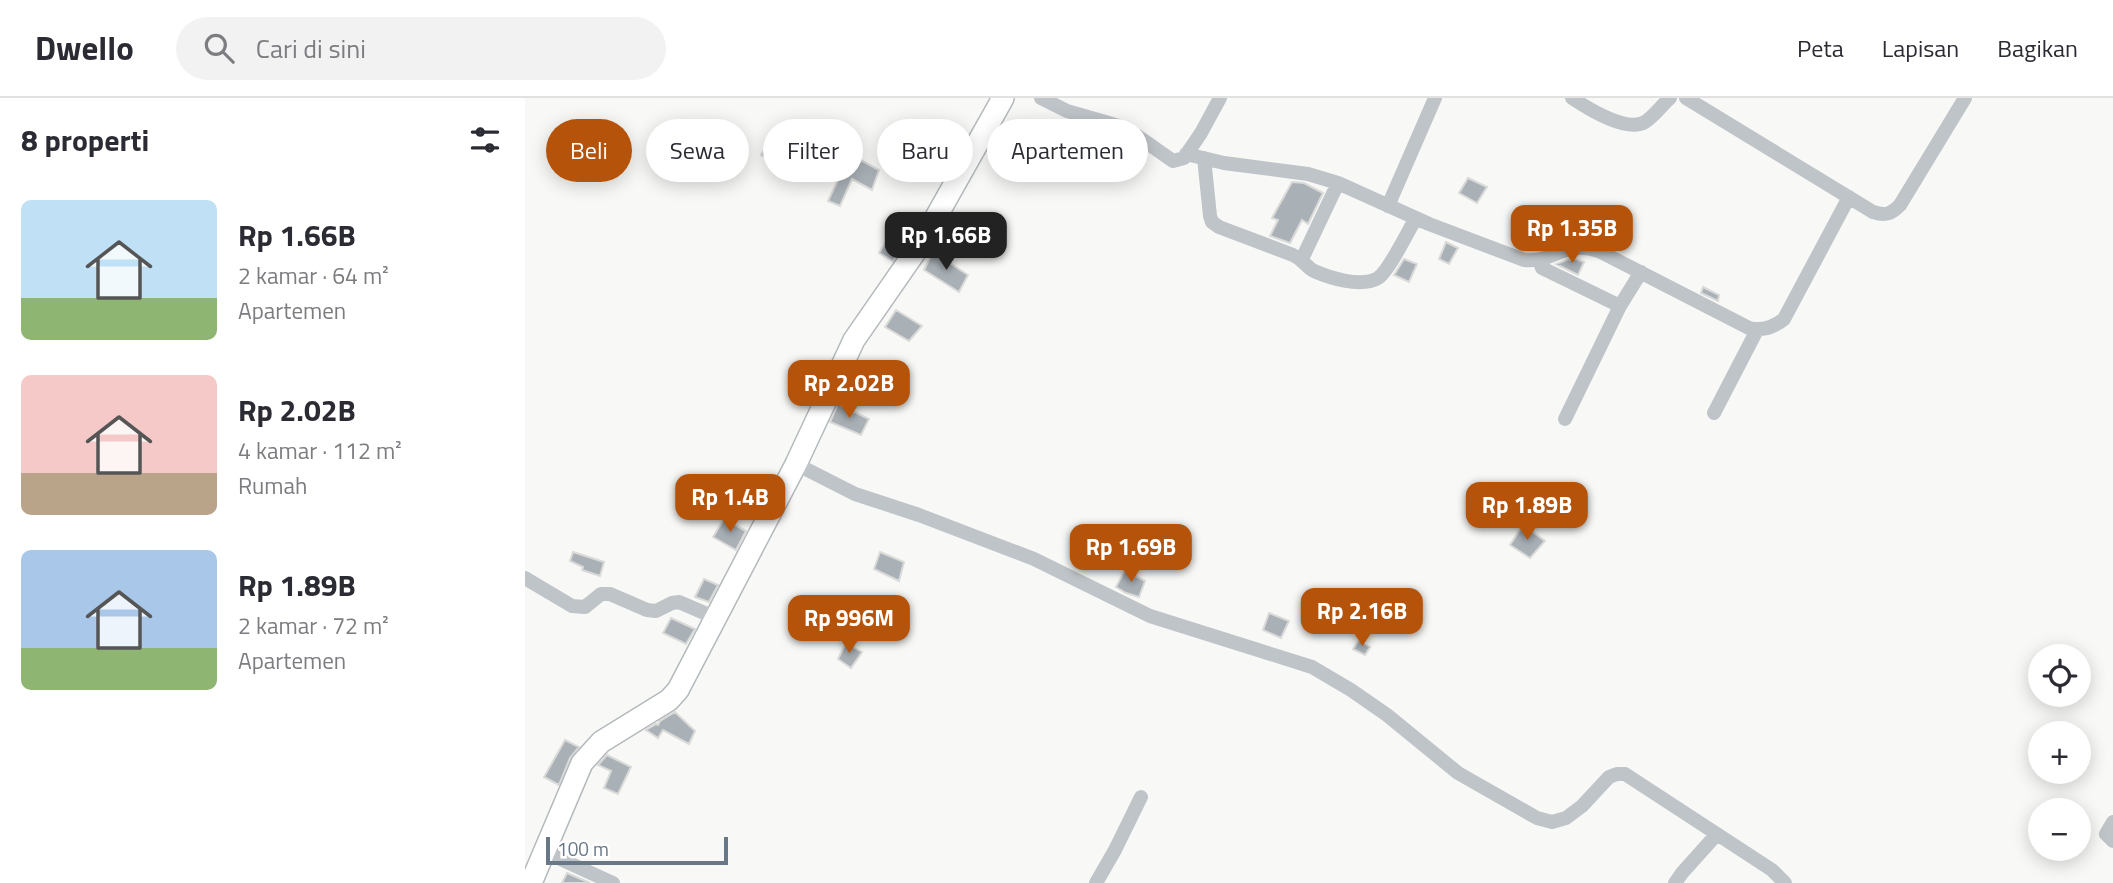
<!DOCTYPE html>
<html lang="id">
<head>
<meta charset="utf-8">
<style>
	:root { --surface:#fff; --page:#f2f2f3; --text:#2b2b33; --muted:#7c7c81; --line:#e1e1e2; --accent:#b45309 }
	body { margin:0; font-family:"Titillium Web",sans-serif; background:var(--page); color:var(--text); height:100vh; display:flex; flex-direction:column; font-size:26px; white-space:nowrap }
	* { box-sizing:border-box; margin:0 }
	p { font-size:23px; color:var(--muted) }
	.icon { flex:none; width:38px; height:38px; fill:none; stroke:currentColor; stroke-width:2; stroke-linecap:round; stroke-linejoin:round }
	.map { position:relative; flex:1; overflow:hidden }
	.panel { display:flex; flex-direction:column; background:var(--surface); width:525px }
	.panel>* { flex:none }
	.top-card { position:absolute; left:21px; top:21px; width:665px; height:63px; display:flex; gap:14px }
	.controls { position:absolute; left:1503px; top:546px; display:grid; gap:14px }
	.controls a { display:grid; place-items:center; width:63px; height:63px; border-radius:50%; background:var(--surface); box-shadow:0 4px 18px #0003; font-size:35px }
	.scale { position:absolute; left:21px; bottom:18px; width:182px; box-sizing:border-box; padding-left:7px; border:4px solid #697886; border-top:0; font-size:19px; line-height:24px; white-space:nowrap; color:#697886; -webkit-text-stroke:5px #fff; paint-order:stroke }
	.price { position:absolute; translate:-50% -60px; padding:0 16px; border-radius:14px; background:var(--accent); color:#fff; font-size:23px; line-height:46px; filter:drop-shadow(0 2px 4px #0008) }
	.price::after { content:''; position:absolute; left:50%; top:42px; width:21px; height:16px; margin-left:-10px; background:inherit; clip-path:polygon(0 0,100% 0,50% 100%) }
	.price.selected { background:#222; color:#fff }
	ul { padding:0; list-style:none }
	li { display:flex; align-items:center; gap:21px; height:175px; padding:0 21px }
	li span { display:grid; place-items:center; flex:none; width:196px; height:140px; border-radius:10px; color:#555 }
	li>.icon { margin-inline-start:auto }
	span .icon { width:84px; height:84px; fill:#fffc; stroke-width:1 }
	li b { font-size:30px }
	h2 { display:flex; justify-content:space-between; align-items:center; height:84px; padding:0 21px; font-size:30px }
	.tag { padding:0 24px; border-radius:32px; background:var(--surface); box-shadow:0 4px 18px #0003; font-size:24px; line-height:63px }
	.tag.selected { background:var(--accent); color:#fff }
	header { display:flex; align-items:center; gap:42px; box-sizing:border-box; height:98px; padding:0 35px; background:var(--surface); border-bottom:2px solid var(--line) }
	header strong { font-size:33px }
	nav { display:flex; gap:38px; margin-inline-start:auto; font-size:24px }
	.search { width:490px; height:63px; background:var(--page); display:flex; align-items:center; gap:18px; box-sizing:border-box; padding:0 24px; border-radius:38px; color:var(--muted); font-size:26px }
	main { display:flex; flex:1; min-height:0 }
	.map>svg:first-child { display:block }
</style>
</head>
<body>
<header>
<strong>Dwello</strong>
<div class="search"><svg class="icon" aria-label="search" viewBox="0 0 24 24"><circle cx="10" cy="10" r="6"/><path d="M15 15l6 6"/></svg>Cari di sini</div>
<nav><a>Peta</a><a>Lapisan</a><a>Bagikan</a></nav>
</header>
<main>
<section class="panel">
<h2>8 properti<svg class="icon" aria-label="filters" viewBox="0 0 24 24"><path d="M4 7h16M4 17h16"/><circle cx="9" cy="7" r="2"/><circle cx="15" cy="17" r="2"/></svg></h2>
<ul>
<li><span style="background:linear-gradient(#bfe0f5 70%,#8fb573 0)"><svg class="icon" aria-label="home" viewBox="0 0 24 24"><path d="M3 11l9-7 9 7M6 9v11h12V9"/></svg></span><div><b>Rp 1.66B</b><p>2 kamar · 64 m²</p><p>Apartemen</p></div></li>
<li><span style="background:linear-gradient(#f6c9c9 70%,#b9a48a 0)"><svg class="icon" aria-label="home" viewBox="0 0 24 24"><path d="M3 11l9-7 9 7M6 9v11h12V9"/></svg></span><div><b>Rp 2.02B</b><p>4 kamar · 112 m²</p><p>Rumah</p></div></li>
<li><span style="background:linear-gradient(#a9c7e8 70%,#8fb573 0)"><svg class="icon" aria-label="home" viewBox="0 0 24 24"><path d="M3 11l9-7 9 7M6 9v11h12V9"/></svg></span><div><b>Rp 1.89B</b><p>2 kamar · 72 m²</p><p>Apartemen</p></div></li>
</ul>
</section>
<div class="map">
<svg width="1588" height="785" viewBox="0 0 1588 785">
	<rect width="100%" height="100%" fill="#f8f9f6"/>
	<!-- building -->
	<path fill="#a9b1b7" stroke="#dadad8" stroke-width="2" d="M248,37L271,50L258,69L236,57Z
		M325,56L354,72L347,92L327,81L315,108L303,103Z
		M943,80L962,89L952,105L934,95Z
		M767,84L779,85L798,95L783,126L777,122L765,145L745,138L753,122L747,120Z
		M368,133L383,142L368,163L354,155Z
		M921,144L933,150L924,166L914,161Z
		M408,154L443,177L434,194L399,172Z
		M1048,160L1059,164L1053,177L1031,166L1044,161L1047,162Z
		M879,161L892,166L884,184L869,177Z
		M1178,189L1194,197L1193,203L1176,195Z
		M371,212L397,228L384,243L360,229Z
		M313,306L344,321L336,337L305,324Z
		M199,421L221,433L211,452L188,439Z
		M998,427L1020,443L1005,460L985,447Z
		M48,454L79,464L75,478L57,472L58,469L45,463Z
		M355,454L379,464L374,483L349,471Z
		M600,472L620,483L614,499L601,495L591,489Z
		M179,481L193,487L184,504L170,499Z
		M744,515L764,523L756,540L738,532Z
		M146,520L170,531L161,546L138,535Z
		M834,542L845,549L840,557L828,551Z
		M321,545L337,554L326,570L313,561Z
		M150,614L170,633L164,646L138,632L133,640L121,632L131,626L133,627L135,623Z
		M40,642L54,649L45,660L34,687L19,679Z
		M82,657L106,669L93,696L79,690L86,673L73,667Z
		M42,775L65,785H37Z"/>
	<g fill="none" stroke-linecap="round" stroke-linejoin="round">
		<defs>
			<path id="secondary" d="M6,785L57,665L76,644L144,602L153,592L271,366L329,242L397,144L478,0"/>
		</defs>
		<!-- secondary casing -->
		<use href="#secondary" stroke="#b4b9be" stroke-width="24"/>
		<!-- street -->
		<path stroke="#bfc4c8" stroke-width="14" d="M516,0L542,13L601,30L648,63L659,60L676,35L695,0
			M1047,0C1062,10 1102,35 1120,24C1129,18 1137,7 1145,0
			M1161,0L1348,114C1361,118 1366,116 1375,107L1440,0
			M661,56L699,65L783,76L813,85L904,126L999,162C1031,165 1038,141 1074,153L1224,230C1237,233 1248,230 1259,221L1324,99
			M679,60L685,118L687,124L694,129L768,157C779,162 781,169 789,173C805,180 836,190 853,180C864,173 883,133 891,120
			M863,108L910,0
			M777,161L813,85
			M1014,162L1017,170L1095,208L1116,174
			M1189,315L1232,232
			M1040,321L1095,208
			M271,366L330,396L394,417L509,461L625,518L787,569L826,592L862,617L933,675L1012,720L1027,724L1041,720L1057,708L1084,679L1092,676H1100L1247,772L1260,785
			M0,480L47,508L60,509L76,496H85L122,512L131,513L147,505L154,504L191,520
			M1588,724L1581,736L1588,743
			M20,754L88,785
			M571,785L590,752L616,699
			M1150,785L1157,775L1192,736"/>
		<!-- secondary -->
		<use href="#secondary" stroke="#fff" stroke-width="21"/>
	</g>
</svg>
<div class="controls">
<a><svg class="icon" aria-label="locate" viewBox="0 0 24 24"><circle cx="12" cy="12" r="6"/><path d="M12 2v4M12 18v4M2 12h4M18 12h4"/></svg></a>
<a>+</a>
<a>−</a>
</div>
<div class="scale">100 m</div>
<b class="price" style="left:1047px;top:167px">Rp 1.35B</b>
<b class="price selected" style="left:421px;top:174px">Rp 1.66B</b>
<b class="price" style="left:324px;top:322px">Rp 2.02B</b>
<b class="price" style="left:205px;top:436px">Rp 1.4B</b>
<b class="price" style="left:1002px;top:444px">Rp 1.89B</b>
<b class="price" style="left:606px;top:486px">Rp 1.69B</b>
<b class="price" style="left:837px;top:550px">Rp 2.16B</b>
<b class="price" style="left:324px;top:557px">Rp 996M</b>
<div class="top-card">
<a class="tag selected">Beli</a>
<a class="tag">Sewa</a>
<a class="tag">Filter</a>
<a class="tag">Baru</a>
<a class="tag">Apartemen</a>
</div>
</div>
</main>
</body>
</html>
